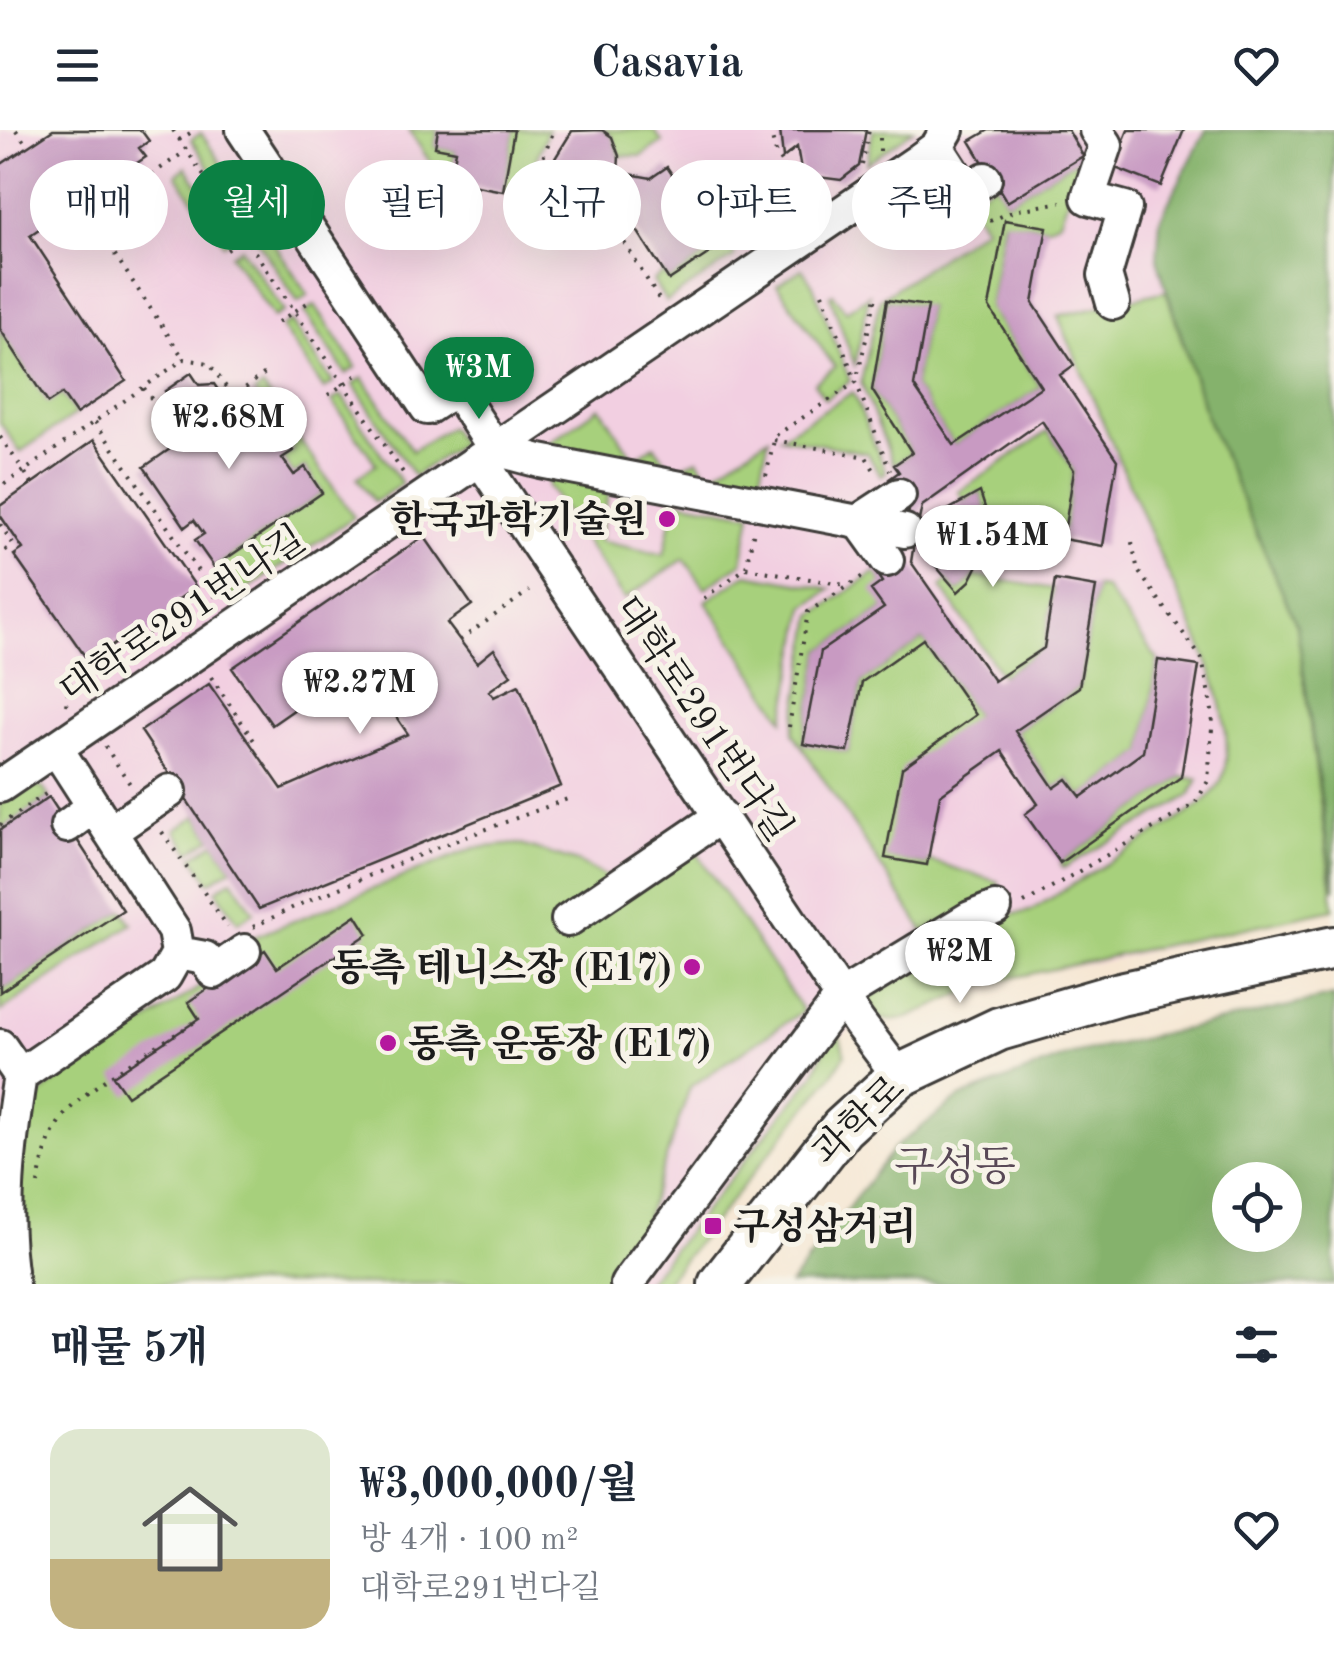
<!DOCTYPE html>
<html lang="ko">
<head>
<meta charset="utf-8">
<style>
	:root { --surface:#fff; --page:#f6f6f7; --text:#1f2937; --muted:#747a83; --accent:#0b8043 }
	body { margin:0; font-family:"Old Standard TT","Noto Serif KR",serif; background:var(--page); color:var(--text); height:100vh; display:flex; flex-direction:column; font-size:38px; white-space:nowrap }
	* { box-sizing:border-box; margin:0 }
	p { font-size:32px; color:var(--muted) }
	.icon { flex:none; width:55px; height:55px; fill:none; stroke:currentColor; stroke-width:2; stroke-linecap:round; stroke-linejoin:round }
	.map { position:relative; height:1154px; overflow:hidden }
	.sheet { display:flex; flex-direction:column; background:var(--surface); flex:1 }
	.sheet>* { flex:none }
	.hud { position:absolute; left:30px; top:30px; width:1275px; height:90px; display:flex; gap:20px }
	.tools { position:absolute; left:1212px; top:1032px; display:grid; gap:20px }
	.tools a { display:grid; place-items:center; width:90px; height:90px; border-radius:50%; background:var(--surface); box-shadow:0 10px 40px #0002; font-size:50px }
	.price { position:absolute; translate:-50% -85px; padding:0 22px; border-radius:35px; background:#fff; color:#222; font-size:32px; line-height:65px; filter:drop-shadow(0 2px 5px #0008) }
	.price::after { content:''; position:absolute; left:50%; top:60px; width:30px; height:22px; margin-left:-15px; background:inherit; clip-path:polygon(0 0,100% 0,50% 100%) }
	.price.active { background:var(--accent); color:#fff }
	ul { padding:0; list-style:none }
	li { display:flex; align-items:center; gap:30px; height:250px; padding:0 50px }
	li span { display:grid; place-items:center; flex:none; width:280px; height:200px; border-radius:30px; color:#555 }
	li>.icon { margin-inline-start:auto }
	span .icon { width:120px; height:120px; fill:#fffc; stroke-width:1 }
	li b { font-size:42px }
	h2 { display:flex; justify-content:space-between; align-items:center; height:120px; padding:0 50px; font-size:42px }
	.tag { padding:0 35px; border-radius:45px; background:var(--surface); box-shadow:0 10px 40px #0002; font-size:35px; line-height:90px }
	.tag.active { background:var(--accent); color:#fff }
	header { display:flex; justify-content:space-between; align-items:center; height:130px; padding:0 50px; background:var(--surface); font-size:45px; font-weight:700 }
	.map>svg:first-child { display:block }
</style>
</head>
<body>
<header><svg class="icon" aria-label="menu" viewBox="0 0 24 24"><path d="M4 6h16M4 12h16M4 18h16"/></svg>Casavia<svg class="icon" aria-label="heart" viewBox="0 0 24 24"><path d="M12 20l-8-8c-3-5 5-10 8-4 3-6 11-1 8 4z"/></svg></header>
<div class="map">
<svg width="1334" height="1154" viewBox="0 0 1334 1154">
	<rect width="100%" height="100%" fill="#f7f3e8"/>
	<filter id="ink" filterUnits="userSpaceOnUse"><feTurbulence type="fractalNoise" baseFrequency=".01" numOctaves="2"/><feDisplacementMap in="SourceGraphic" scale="20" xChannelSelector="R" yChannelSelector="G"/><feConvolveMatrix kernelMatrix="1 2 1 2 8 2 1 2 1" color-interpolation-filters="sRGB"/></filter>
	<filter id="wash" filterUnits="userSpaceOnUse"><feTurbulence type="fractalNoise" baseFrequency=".0048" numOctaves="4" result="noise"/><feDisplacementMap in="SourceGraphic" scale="40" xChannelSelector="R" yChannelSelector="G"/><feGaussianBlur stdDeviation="2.25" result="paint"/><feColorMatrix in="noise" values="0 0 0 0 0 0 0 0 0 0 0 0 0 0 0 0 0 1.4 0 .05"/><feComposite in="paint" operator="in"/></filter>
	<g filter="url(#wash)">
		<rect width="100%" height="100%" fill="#f6e6d2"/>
		<!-- built -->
		<path fill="#f2cfe1" d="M0,0H1334V779L1114,829L983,854L908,888L886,890L869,885L840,907L845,925L833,944L664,1154H0Z"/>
		<!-- green -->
		<path fill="#a7d07c" stroke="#62764c" stroke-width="2.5" d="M409,0H438L435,17L456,21L450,51L441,49Z
			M514,0H548L522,65L503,61Z
			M602,0H654L662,12L641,26H619L612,7Z
			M873,0H914L867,33Z
			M201,3L259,91L250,97L191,10Z
			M1083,26L1060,91L1047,97L1004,91L989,177L1041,257L954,315L914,256L928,177L887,170L872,260L912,323L894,335L861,252L880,169L985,97L967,70L996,53L1007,72Z
			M186,37L234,107L224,114L176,45Z
			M690,58L735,126L666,172L653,151L664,143L669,150L719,117L684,62Z
			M265,100L308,165L298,172L255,107Z
			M241,118L284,181L274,187L231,125Z
			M802,139L813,155L850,251L825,269L814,253L835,237L777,155Z
			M1166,161L1208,291L1297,496L1334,779L983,854L908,888L886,890L869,885L862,872L997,787L1030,781L1187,684C1203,673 1221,660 1225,639C1237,569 1183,480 1156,417C1123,340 1091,263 1058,186Z
			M833,164L846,181L869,165L855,236L830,166Z
			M315,175L356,237L346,244L305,182Z
			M291,191L333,253L324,259L281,197Z
			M0,199L48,272L62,264L76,284L20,322L0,292Z
			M363,248L412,321L450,297L461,314L414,346L353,254Z
			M263,257L354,387L234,468L214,437L322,363L305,337L294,345L282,328L293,321L254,263Z
			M853,262L886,342L881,346L867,323L780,307Z
			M341,265L402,354L374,372L357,348L376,334L332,271Z
			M600,277L634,329L654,316L669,335L679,337L698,329L709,347L769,307L758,359L553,320L549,313Z
			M1048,301L1074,340L1065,398L988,387L980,362L964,371L959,362Z
			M550,343L610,355L599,411L664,425L675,370L751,384L742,433L705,458L684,429L624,469L548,356Z
			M876,442L882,452L884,478L821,521L803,613L848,622L862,552L923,509L976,585L886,727L926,735L928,730L999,752L995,773L926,805L793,603L813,485Z
			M747,444L831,459L805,477L784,590L706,471Z
			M975,446L1054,459L1044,518L1002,546L941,457L948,451L958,462Z
			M1096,457L1105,458L1158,530L1143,622L1081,667L1068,649L1054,658L1015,601L1079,557Z
			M1181,647L1199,649L1189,666L1063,738L1060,733Z
			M30,655L43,658L49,667L0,700V673Z
			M197,686L212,708L190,722L175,700Z
			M215,713L232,738L210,752L193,727Z
			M518,714L577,732L607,747L694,718L803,881L690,957L629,1137L602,1154H22L12,1057L27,982L47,958L256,820L249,809L474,718Z
			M232,749L254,782L238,792L216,760Z
			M123,780L132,794L0,882V862Z
			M832,901L840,907L845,925L833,944L664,1154H645L814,945Z"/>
		<!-- forest -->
		<path fill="#85b26c" stroke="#506744" stroke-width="2.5" fill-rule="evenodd" d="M1206,0H1334V760L1297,496L1208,291L1157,129L1160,89Z
			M1334,866V1154H790L894,1018L959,968L1069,925ZM1285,1050V1105H1230V1050Z"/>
		<g id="blocks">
			<!-- building -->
			<path fill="#c89ac2" d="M53,0H141L149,11L139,18L146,27L30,105L126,251L76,284L62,264L48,273L0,199V35Z
				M438,0H514L503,61L450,51L456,21L435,17Z
				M602,0L612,7L619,26L618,42L651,48L667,37L720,116L669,150L620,74L604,71L585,80L570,74L557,58L554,30L572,1Z
				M780,0H866L859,36L841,50L802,45L797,17L783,28Z
				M989,0H1068L1083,26L1007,72L970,11Z
				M1128,0H1184L1161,56L1113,37Z
				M1005,90L1047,97L1033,173L1074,235L1060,245L1117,330L1103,416L1063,409L1074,340L1042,291L922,376L918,395L927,396L928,391L980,362L988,387V415L970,451L958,462L922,420L923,414L914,413L911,432L994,551L1044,518L1055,450L1096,457L1079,557L1015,601L1054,658L1067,649L1081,667L1143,622L1158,530L1199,536L1181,647L1060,733L1025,684L1038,674L1002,621L940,665L927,735L885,728L902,638L976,585L923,509L862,552L848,622L803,614L821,521L884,478L871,460L882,452L873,439L902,419L909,380L889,349L899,342L894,335L912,323L872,260L887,170L928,176L914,256L954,315L1041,257L989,177Z
				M191,243L199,255L214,254L222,266L207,276L216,289L254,263L293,321L282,328L294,345L305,337L322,363L214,437L195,410L204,404L194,390L185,397L144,337L193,303L165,261Z
				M94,310L196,457L170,475L176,484L144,507L138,498L89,532L14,425L23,419L0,385V376Z
				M424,406L472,475L447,493L477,533L494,519L511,545L489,561L494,567L519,555L561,656L259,779L141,601L209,554L282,659L408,604L360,534L272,595L232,538Z
				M49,667L123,780L0,862V700Z
				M356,785L368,804L127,966L113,946L199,889L188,872L265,820L277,838Z"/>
		</g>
	</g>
	<g filter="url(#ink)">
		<use href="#blocks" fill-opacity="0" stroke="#3d3a37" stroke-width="2.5"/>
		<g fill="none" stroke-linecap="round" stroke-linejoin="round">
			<defs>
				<path id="minor" d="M243,0L427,278L456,259L495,319L540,331L905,401
					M1096,0L1106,15L1088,68L1125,78L1105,145L1113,173
					M937,17L966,62L985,49
					M480,329L859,893L899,946
					M859,391L887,430
					M859,391L899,365
					M0,656L918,31L937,17L947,0
					M67,696L94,676
					M110,702L170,661
					M568,790L721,686
					M178,823L205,828L214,842L244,821
					M0,916L20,945L165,846L178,823L174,801L56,618
					M12,1154C0,1085 9,1014 20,945
					M627,1154L843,865L970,788L995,778"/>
				<path id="major" d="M720,1154L842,998L899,946L999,899L1120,864L1334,818"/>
			</defs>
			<!-- minor casing -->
			<use href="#minor" stroke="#3d3a37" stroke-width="38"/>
			<!-- major casing -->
			<use href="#major" stroke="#3d3a37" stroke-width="48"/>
			<!-- path -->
			<path stroke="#3d3a37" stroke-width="4" stroke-dasharray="2.5 8" stroke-linecap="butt" d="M16,0L28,17
				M173,0L406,347
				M770,0L776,23L808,70
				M179,10L195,0
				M880,21V0
				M862,35L869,0
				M139,53L147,65
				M528,66L554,0
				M80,72L184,229
				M625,82L611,91L662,174
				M91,86L186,21
				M980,95L1014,81L1061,72
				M227,120L262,96
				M822,163L890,341
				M278,192L312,170
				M144,258L161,283L173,274
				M328,265L360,243
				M212,283L269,240
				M95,292L220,473
				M0,307L24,341L0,357
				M774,310L866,327L877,345
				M766,346L775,306L856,252L876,167
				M32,354L24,341L184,229L209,233L233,267
				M0,394L13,414L1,424
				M746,438L845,455
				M704,468L746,438L754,400
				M460,510L529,461
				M211,547L257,615
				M66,575L71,545L80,538
				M789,597L808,482L866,444
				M105,616L130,654
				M0,695L50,661
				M162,702L228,797
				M1024,773L1195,674L1208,651L1213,586L1202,529L1138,441L1131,408
				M253,797L296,776L441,716L573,667
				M38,1054C42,1030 49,1002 66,983C93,952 162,914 199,889"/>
			<!-- minor -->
			<use href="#minor" stroke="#fff" stroke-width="32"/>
			<!-- major -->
			<use href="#major" stroke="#fff" stroke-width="42"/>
		</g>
	</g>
	<!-- markers -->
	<g fill="#b5179e" stroke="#f7f3e8" stroke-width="4">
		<circle cx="667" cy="389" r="10"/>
		<circle cx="692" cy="837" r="10"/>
		<circle cx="388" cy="913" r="10"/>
		<rect x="703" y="1086" width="20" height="20" rx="5"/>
	</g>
	<g text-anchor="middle" stroke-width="10" stroke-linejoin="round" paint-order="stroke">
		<!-- poi labels -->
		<g font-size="38" font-weight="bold" fill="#1c1c1c" stroke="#f7f3e8" text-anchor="end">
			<text x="647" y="402">한국과학기술원</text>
			<text x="672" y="850">동측 테니스장 (E17)</text>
			<text x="408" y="926" text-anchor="start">동측 운동장 (E17)</text>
			<text x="733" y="1109" text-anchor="start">구성삼거리</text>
		</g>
		<!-- street labels -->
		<g font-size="38" fill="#1c1c1c" stroke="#f7f3e8">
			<text transform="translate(182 484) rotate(-34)" y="13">대학로291번나길</text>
			<text transform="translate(704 588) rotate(56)" y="13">대학로291번다길</text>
			<text transform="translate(858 990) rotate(-44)" y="13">과학로</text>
		</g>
		<!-- quarter labels -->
		<g font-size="42" fill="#584856" stroke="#f7f3e8">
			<text x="955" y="1050">구성동</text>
		</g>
	</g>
</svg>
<div class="tools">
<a><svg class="icon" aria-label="locate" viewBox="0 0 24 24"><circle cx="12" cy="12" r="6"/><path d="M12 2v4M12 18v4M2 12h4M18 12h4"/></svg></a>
</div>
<b class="price active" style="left:479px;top:292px">₩3M</b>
<b class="price" style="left:229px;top:342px">₩2.68M</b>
<b class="price" style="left:993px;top:460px">₩1.54M</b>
<b class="price" style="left:360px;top:607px">₩2.27M</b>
<b class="price" style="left:960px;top:876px">₩2M</b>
<div class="hud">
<a class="tag">매매</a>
<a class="tag active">월세</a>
<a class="tag">필터</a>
<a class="tag">신규</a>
<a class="tag">아파트</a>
<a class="tag">주택</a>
</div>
</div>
<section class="sheet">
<h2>매물 5개<svg class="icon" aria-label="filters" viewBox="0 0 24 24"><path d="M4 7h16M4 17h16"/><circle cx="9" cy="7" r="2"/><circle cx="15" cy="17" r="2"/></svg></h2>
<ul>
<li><span style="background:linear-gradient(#dfe7d0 65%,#c2b280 0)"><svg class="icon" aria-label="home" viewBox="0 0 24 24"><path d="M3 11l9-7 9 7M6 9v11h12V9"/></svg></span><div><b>₩3,000,000/월</b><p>방 4개 · 100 m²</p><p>대학로291번다길</p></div><svg class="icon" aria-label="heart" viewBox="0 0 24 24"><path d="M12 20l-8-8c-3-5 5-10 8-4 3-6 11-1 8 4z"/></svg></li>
</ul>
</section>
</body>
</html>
